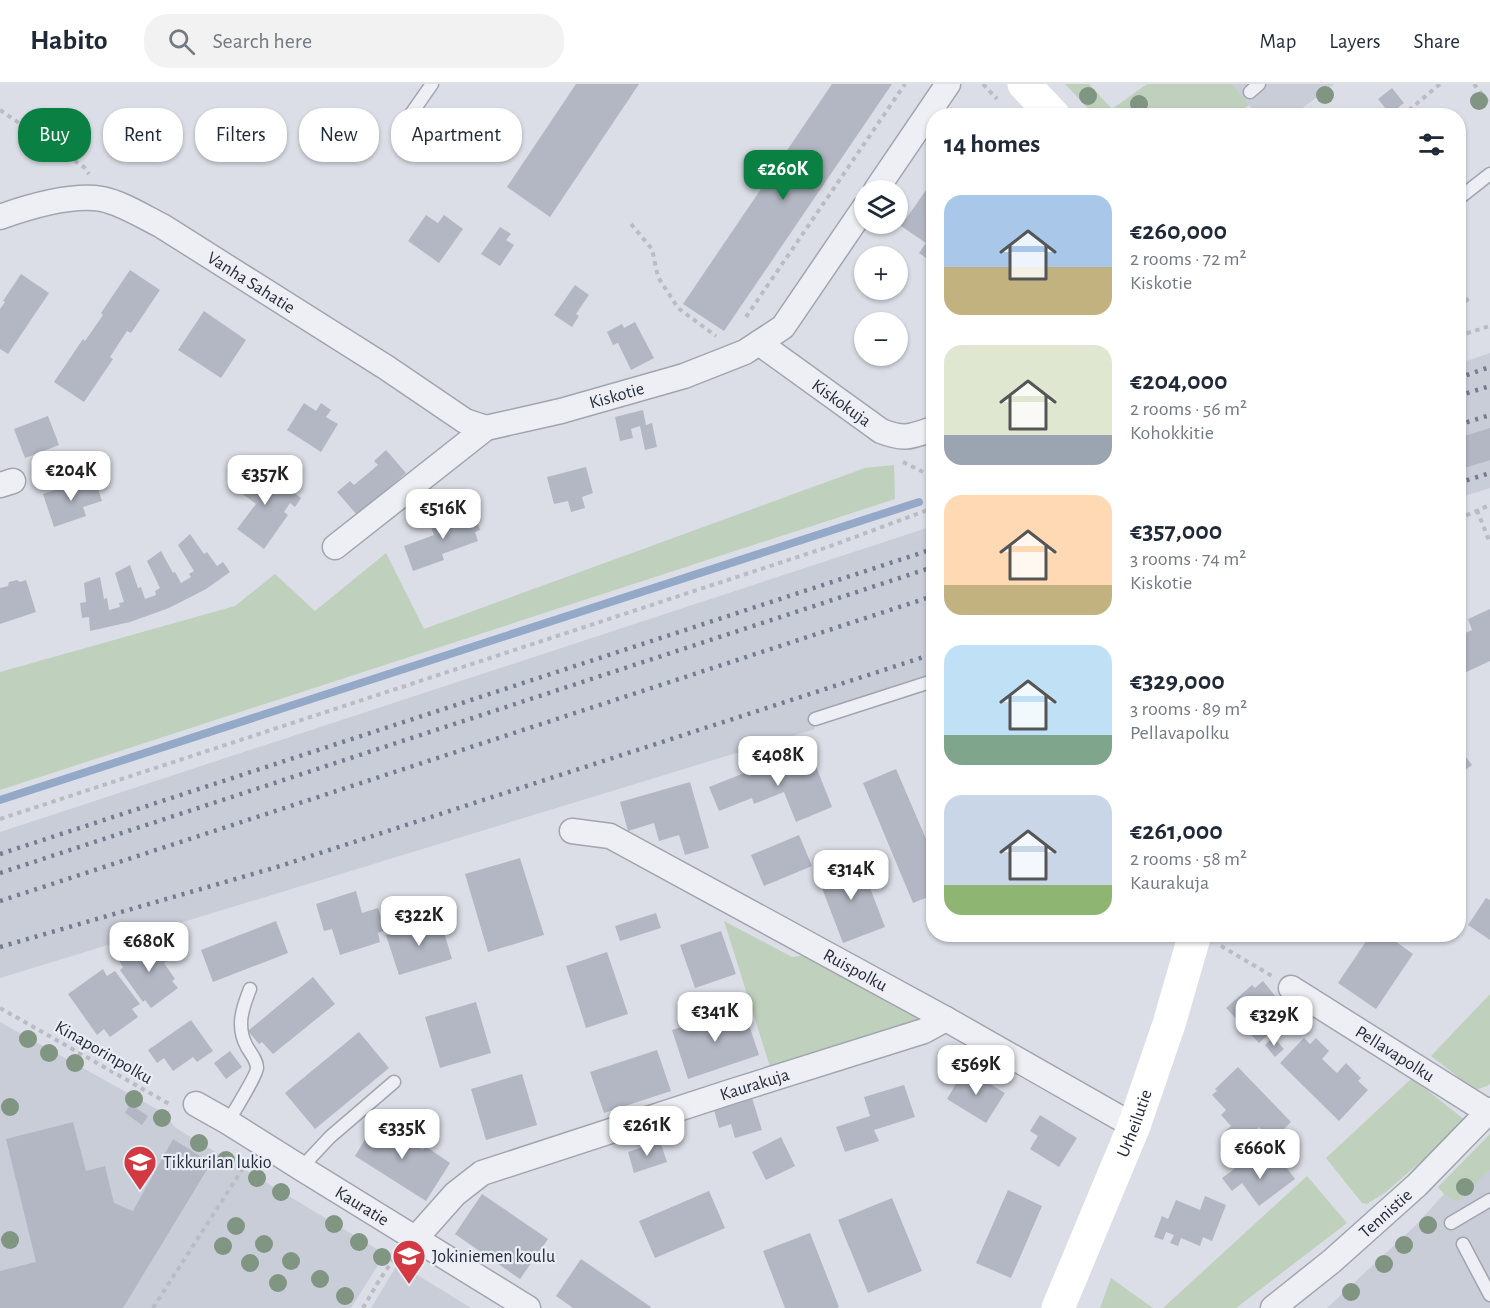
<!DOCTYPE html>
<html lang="en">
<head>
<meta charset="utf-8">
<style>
	:root { --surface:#fff; --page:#f2f2f3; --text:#1f2937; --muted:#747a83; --line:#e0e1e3; --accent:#0b8043 }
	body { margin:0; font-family:"Alegreya Sans",sans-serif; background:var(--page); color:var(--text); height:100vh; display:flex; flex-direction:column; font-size:22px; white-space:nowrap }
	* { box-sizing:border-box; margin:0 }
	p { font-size:20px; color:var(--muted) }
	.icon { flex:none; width:33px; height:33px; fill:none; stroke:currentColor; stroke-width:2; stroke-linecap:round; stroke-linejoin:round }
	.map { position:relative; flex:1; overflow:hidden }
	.panel { position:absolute; left:926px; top:24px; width:540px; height:834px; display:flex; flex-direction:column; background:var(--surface); border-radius:24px; box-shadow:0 2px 4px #0004 }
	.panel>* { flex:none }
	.guide { position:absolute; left:18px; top:24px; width:570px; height:54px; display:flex; gap:12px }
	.controls { position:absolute; left:854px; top:96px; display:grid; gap:12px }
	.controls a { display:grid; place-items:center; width:54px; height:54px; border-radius:50%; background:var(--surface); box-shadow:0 2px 4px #0004; font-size:30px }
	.price { position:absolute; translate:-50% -51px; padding:0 14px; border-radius:12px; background:#fff; color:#222; font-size:20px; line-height:39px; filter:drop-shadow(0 2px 3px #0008) }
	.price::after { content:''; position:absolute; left:50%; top:36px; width:18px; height:14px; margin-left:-9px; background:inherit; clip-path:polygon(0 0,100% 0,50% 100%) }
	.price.active { background:var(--accent); color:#fff }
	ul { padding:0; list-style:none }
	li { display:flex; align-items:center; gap:18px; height:150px; padding:0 18px }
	li span { display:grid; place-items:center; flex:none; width:168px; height:120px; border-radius:18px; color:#555 }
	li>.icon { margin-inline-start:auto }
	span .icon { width:72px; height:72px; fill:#fffc; stroke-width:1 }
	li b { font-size:26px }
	h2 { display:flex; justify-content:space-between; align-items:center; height:72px; padding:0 18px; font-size:26px }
	.chip { padding:0 21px; border-radius:24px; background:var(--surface); box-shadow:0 2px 4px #0004; font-size:21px; line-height:54px }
	.chip.active { background:var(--accent); color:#fff }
	header { display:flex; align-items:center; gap:36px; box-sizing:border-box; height:84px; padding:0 30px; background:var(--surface); border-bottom:2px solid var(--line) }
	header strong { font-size:28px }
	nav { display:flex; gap:33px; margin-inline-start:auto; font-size:21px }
	.search { width:420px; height:54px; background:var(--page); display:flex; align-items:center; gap:15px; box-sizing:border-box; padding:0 21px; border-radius:24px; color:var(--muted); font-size:22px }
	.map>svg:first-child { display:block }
</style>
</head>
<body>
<header>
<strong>Habito</strong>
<div class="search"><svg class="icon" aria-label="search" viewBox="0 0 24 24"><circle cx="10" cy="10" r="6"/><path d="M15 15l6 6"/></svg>Search here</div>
<nav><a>Map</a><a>Layers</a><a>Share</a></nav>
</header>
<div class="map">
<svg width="1490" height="1224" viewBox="0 0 1490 1224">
	<rect width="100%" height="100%" fill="#dbdee6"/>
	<!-- built -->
	<path fill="#c9cdd8" d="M1232,0H1334L1292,32L1257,31Z
		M1490,269V404L1458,414V280Z
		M933,442V590L811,630L815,645L0,894V748Z
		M0,938L162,1028L176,1044L385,1170L351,1224H0Z
		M1490,1069V1224H1327L1416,1141L1444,1110Z
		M398,1179L471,1224H371Z"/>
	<!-- green -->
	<path fill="#bfd0bc" d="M1065,0H1089L1112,25L1147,0H1232L1249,21L1236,31H1094Z
		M894,381L895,415L0,706V588L235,522L275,490L315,527L386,469L424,545L865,384Z
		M724,837L792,873L805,871L923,932L908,943L771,986Z
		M1490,910V1000L1487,1002L1475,1006L1431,972Z
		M1412,994L1461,1033L1467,1037L1386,1108L1367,1120L1362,1119L1326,1074Z
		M1490,1050V1085L1457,1118L1444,1110L1438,1103Z
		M1307,1092L1347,1139L1236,1224H1163Z
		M1111,1194L1153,1224H1100Z"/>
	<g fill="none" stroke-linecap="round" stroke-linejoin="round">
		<!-- stream -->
		<path stroke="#94a9c8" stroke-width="8" d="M0,716L919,418"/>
	</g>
	<!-- building -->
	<path fill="#b2b7c3" d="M576,0H639L550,133L507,103Z
		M832,0H892L724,247L683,220Z
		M1392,4L1404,19L1390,30L1378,15Z
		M933,96V179L919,169L926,159L901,142Z
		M426,131L438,139L444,131L463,145L439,179L408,157Z
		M500,143L511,150L506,156L514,161L500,182L481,170Z
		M130,186L160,206L131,249L127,247L110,273L113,275L84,318L54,298L83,255L85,257L103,231L101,229Z
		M21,190L49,209L8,270L0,265V225L5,218L3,217Z
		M575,201L589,211L576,230L579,232L572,243L554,231Z
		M204,227L246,256L221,294L178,266Z
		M635,238L654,274L631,286L618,259L613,261L607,248L622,240L624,244Z
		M304,319L316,327L321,319L331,326L326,333L338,340L321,368L287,346Z
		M643,326L646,341L652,339L657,363L645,366L640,342L631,345L633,354L620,357L615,333Z
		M48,332L59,361L25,374L14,345Z
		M1490,344V376L1458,386V354Z
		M386,366L406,389L357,431L337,408L350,397L354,401L378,381L374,377Z
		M251,379L273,396L274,394L301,414L295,423L290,419L284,428L288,431L264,465L237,445L256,420L240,408L247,399L240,394Z
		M586,383L593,409L582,413L585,424L571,428L568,417L554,420L547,393Z
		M85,396L88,405L97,402L102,417L83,423L86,432L54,443L43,410Z
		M467,426L471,436L476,434L480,446L475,448L478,457L442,470L444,476L413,487L404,462L434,451L430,440Z
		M190,450L204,470L207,468L217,482L223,478L230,488L206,505L169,524L130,538L90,547L89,533L82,534L80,519L86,518L84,499L100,493L104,515L107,514L109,526L120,523L119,519L124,518L115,489L130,481L138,504L141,503L145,515L156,511L155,507L160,504L147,477L161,467L173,489L175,488L181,499L191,493L189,490L194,487L178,461Z
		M17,496L20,498L26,496L36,528L0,540V504L8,502L9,498Z
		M1490,525V577L1458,592V558L1461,556L1459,552L1472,546L1468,535Z
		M1460,665L1472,681L1458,691V666Z
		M810,667L832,723L796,738L784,708L754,720L752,714L719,727L709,703L747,688L749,692Z
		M896,685L933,771V811L913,819L863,699Z
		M690,698L709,764L685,771L679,751L659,757L654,739L628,747L620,718Z
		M799,751L812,782L764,802L751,771Z
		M520,774L544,851L488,868L465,790Z
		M859,775L885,843L843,859L817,791Z
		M356,807L362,829L378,824L385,846L378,849L380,858L340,871L332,845L324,847L316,820Z
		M1486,814L1490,816V856L1468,841Z
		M656,829L661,844L620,857L615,842Z
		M440,835L452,875L399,891L386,851Z
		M276,837L288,869L213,898L201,866Z
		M721,847L736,890L695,904L680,861Z
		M1371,850H1385L1413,870L1376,925L1338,899Z
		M148,856L153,862L158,858L164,867L161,869L167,877L164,879L175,895L172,897L178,904L151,924L145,916L143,918L120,886L123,883L119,877Z
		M607,868L628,930L586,944L566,882Z
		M103,885L107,892L115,887L140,920L132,925L138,933L110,953L104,945L97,951L68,910Z
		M313,893L335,920L273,970L262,958L259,960L248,947Z
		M1263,897L1276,913L1274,915L1289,932L1259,959L1226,924L1252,901L1255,904Z
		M476,918L491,969L440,984L425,933Z
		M743,923L759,971L688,995L672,946Z
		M191,936L213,967L197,978L193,973L173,987L164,974L157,979L148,966Z
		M359,948L389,984L315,1045L285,1009Z
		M1273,953L1284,965L1275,973L1265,961Z
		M1304,954L1310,960L1316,954L1329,967L1322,975L1337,989L1346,979L1361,994L1358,997L1368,1006L1339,1037L1280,979Z
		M657,966L671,1007L604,1029L590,988Z
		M230,967L242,983L226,995L214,979Z
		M1238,983L1291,1038L1272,1057L1259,1043L1239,1062L1225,1047L1231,1042L1221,1031L1226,1026L1212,1011L1217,1007L1215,1005Z
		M965,985L1005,1009L986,1039L947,1015Z
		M522,990L537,1041L486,1056L471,1005Z
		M904,1001L915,1033L874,1046L879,1057L845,1068L836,1043L870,1032L864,1013Z
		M752,1014L762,1046L735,1054L731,1040L719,1044L714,1026Z
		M130,1020L148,1032L142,1041L125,1029Z
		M1040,1031L1077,1054L1059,1083L1030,1065L1038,1052L1030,1047Z
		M378,1034L402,1048L400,1052L423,1066L425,1062L450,1079L426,1117L355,1072Z
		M73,1038L86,1087L105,1082L114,1119L133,1127L173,1055L211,1079L123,1224H0V1187L36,1178L6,1055Z
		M781,1053L795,1082L766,1096L752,1068Z
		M660,1057L667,1078L634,1089L628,1068Z
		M1249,1074L1256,1083L1262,1078L1267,1086L1281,1076L1295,1095L1259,1122L1242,1099L1232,1107L1222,1094Z
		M1008,1106L1042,1122L1011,1194L976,1179Z
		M709,1107L725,1144L655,1174L639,1137Z
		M482,1110L548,1155L520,1195L455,1150Z
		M1205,1112L1226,1121L1212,1157L1203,1153L1200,1162L1181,1154L1178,1162L1170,1159L1174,1151L1166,1148L1163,1156L1154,1153L1162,1132L1168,1135L1176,1116L1200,1126Z
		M892,1114L922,1187L868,1209L838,1136Z
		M810,1149L839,1223L837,1224H785L763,1167Z
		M581,1175L651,1223L650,1224H573L556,1212Z"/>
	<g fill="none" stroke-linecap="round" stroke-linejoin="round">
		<defs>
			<path id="service" d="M1250,8L1259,0
				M404,40L432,0
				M1458,115L1490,90
				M815,635L933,597
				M228,1038C233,1029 257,991 257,984C257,976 251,970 247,963C236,943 242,925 250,905
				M301,1084L330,1053L394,998
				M1451,1139L1490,1116
				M1463,1160L1490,1211"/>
			<g id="minor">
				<path d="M876,106L948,0"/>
				<path id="s1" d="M0,133C28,123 72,110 102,115C122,119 144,133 162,142L387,284L465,337L486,344"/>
				<path id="s2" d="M759,259L881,347C904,356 910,353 933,345"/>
				<path d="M0,401L13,397"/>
				<path id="s3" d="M335,463L486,344L561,327L684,292L745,268L783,243L864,124"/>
				<path id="s4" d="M572,747L610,752L946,935L1134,1042"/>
				<path id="s5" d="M1291,904L1488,1028"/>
				<path id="s6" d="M196,1020L228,1038L301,1084L528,1224"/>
				<path id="s7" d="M415,1155L455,1110L482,1089L730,1008L924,947L946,935"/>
				<path id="s8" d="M1273,1224L1332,1177L1417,1101L1490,1026"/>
			</g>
		</defs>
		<!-- service casing -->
		<use href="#service" stroke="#a1a5b0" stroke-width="15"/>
		<!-- minor casing -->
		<use href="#minor" stroke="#a1a5b0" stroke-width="27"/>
		<!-- path -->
		<path stroke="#babcc4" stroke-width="4" stroke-dasharray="4.5 4.5" stroke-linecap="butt" d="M983,0L997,15
			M1474,0L1490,21
			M0,26L84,83L89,90
			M1402,32L1440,0
			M631,140L652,165L658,193L678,224L716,252
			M1458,223L1472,212
			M746,233L905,0
			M1458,252L1490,242
			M903,378L933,393
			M1477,426L1490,459
			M1458,435L1490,421
			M0,735L828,463L933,424
			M1221,862L1272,892
			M0,924L171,1021
			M153,1224L247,1078
			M363,1224L380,1195L396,1172"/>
		<!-- service -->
		<use href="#service" stroke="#eeeff4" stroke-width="12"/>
		<!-- minor -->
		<use href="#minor" stroke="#eeeff4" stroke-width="24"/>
		<!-- secondary -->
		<g stroke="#fff" stroke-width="33">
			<path d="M1024,0L1054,32"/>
			<path id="s9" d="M1058,1224L1134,1042L1169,940L1195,850"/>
		</g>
		<!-- rail -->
		<path stroke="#747c90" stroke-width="4.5" stroke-dasharray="3 6" stroke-linecap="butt" d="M1458,294L1490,283
			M1458,312L1490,302
			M1458,341L1490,331
			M1458,399L1490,389
			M0,770L933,465
			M0,789L933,483
			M0,817L933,512
			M0,863L277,783L933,570"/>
	</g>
	<!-- trees -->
	<g fill="#809582">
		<circle cx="1325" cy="11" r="9"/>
		<circle cx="1088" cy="12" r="9"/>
		<circle cx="1479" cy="17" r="9"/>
		<circle cx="1139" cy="20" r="9"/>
		<circle cx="28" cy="955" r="9"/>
		<circle cx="49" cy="969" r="9"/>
		<circle cx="75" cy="979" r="9"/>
		<circle cx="134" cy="1015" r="9"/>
		<circle cx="10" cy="1023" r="9"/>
		<circle cx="162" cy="1034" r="9"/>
		<circle cx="199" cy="1059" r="9"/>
		<circle cx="226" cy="1076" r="9"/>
		<circle cx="257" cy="1094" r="9"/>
		<circle cx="1465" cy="1103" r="9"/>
		<circle cx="281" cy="1108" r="9"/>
		<circle cx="334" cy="1140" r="9"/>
		<circle cx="1428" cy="1141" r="9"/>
		<circle cx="236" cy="1142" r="9"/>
		<circle cx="10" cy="1156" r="9"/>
		<circle cx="359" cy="1158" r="9"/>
		<circle cx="264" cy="1160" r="9"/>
		<circle cx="1404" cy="1161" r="9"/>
		<circle cx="223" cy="1162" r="9"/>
		<circle cx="382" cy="1173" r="9"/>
		<circle cx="291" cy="1177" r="9"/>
		<circle cx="250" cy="1179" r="9"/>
		<circle cx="1384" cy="1180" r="9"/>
		<circle cx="320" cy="1195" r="9"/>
		<circle cx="278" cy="1199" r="9"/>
		<circle cx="1351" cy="1208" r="9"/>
		<circle cx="345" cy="1212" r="9"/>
	</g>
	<!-- icons -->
	<defs>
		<symbol id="school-pin" viewBox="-11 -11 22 30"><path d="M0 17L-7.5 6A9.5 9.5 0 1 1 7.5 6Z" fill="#d23943" stroke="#eaedf4"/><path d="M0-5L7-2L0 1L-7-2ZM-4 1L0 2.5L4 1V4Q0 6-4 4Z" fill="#fff"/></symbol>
	</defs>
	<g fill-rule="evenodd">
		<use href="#school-pin" x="121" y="1059" width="38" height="52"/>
		<use href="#school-pin" x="390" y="1153" width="38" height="52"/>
	</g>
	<g text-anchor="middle" stroke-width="4.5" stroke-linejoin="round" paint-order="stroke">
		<!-- street labels -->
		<g font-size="18" fill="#252b3c" stroke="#eaedf4">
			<text dy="6" stroke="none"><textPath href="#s1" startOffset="276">Vanha Sahatie</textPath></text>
			<text dy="6" stroke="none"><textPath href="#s3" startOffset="327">Kiskotie</textPath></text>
			<text dy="6" stroke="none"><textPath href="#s2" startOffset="102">Kiskokuja</textPath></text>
			<text dy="6" stroke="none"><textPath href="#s4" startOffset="318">Ruispolku</textPath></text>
			<text transform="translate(104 968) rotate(30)" y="6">Kinaporinpolku</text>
			<text dy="6" stroke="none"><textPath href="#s5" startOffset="123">Pellavapolku</textPath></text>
			<text dy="6" stroke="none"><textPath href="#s7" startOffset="381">Kaurakuja</textPath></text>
			<text dy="6" stroke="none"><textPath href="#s9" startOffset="200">Urheilutie</textPath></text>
			<text dy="6" stroke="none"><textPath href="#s6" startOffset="195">Kauratie</textPath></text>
			<text dy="6" stroke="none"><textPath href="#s8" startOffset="147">Tennistie</textPath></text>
		</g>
		<!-- poi labels -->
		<g font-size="18" fill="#252b3c" stroke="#eaedf4" text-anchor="start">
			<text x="163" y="1084">Tikkurilan lukio</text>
			<text x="432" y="1178">Jokiniemen koulu</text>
		</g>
	</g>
</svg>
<div class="controls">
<a><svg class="icon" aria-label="layers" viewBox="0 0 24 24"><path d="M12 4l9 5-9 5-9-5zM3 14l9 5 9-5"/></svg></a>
<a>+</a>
<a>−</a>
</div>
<b class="price active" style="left:783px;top:117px">€260K</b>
<b class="price" style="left:71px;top:418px">€204K</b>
<b class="price" style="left:265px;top:422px">€357K</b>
<b class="price" style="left:443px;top:456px">€516K</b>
<b class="price" style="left:778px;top:703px">€408K</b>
<b class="price" style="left:851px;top:817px">€314K</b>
<b class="price" style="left:419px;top:863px">€322K</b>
<b class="price" style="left:149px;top:889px">€680K</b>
<b class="price" style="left:715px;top:959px">€341K</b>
<b class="price" style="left:1274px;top:963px">€329K</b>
<b class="price" style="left:976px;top:1012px">€569K</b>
<b class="price" style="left:647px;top:1073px">€261K</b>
<b class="price" style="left:402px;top:1076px">€335K</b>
<b class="price" style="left:1260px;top:1096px">€660K</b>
<div class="guide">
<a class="chip active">Buy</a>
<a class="chip">Rent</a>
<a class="chip">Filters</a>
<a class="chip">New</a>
<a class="chip">Apartment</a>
</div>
<section class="panel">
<h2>14 homes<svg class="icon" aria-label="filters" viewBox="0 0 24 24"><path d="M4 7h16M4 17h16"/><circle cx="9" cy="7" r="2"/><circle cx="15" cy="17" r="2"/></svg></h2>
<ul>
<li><span style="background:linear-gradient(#a9c7e8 60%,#c2b280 0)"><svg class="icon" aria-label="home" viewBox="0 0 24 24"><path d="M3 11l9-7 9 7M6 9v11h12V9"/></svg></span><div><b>€260,000</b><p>2 rooms · 72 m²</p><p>Kiskotie</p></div></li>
<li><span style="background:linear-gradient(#dfe7d0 75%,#9aa5b1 0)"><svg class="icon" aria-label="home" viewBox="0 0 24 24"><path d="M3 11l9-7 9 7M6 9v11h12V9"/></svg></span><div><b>€204,000</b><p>2 rooms · 56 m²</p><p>Kohokkitie</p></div></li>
<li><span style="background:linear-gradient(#ffd9b3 75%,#c2b280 0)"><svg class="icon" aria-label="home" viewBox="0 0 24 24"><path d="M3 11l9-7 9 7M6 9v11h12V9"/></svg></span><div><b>€357,000</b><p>3 rooms · 74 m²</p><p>Kiskotie</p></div></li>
<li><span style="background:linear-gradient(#bfe0f5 75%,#7fa58c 0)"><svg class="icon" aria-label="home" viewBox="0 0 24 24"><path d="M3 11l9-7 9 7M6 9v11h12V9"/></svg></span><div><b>€329,000</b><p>3 rooms · 89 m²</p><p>Pellavapolku</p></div></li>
<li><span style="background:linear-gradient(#c9d6e8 75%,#8fb573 0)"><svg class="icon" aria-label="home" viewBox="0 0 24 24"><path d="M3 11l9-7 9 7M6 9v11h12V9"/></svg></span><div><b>€261,000</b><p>2 rooms · 58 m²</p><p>Kaurakuja</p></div></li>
</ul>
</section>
</div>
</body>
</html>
